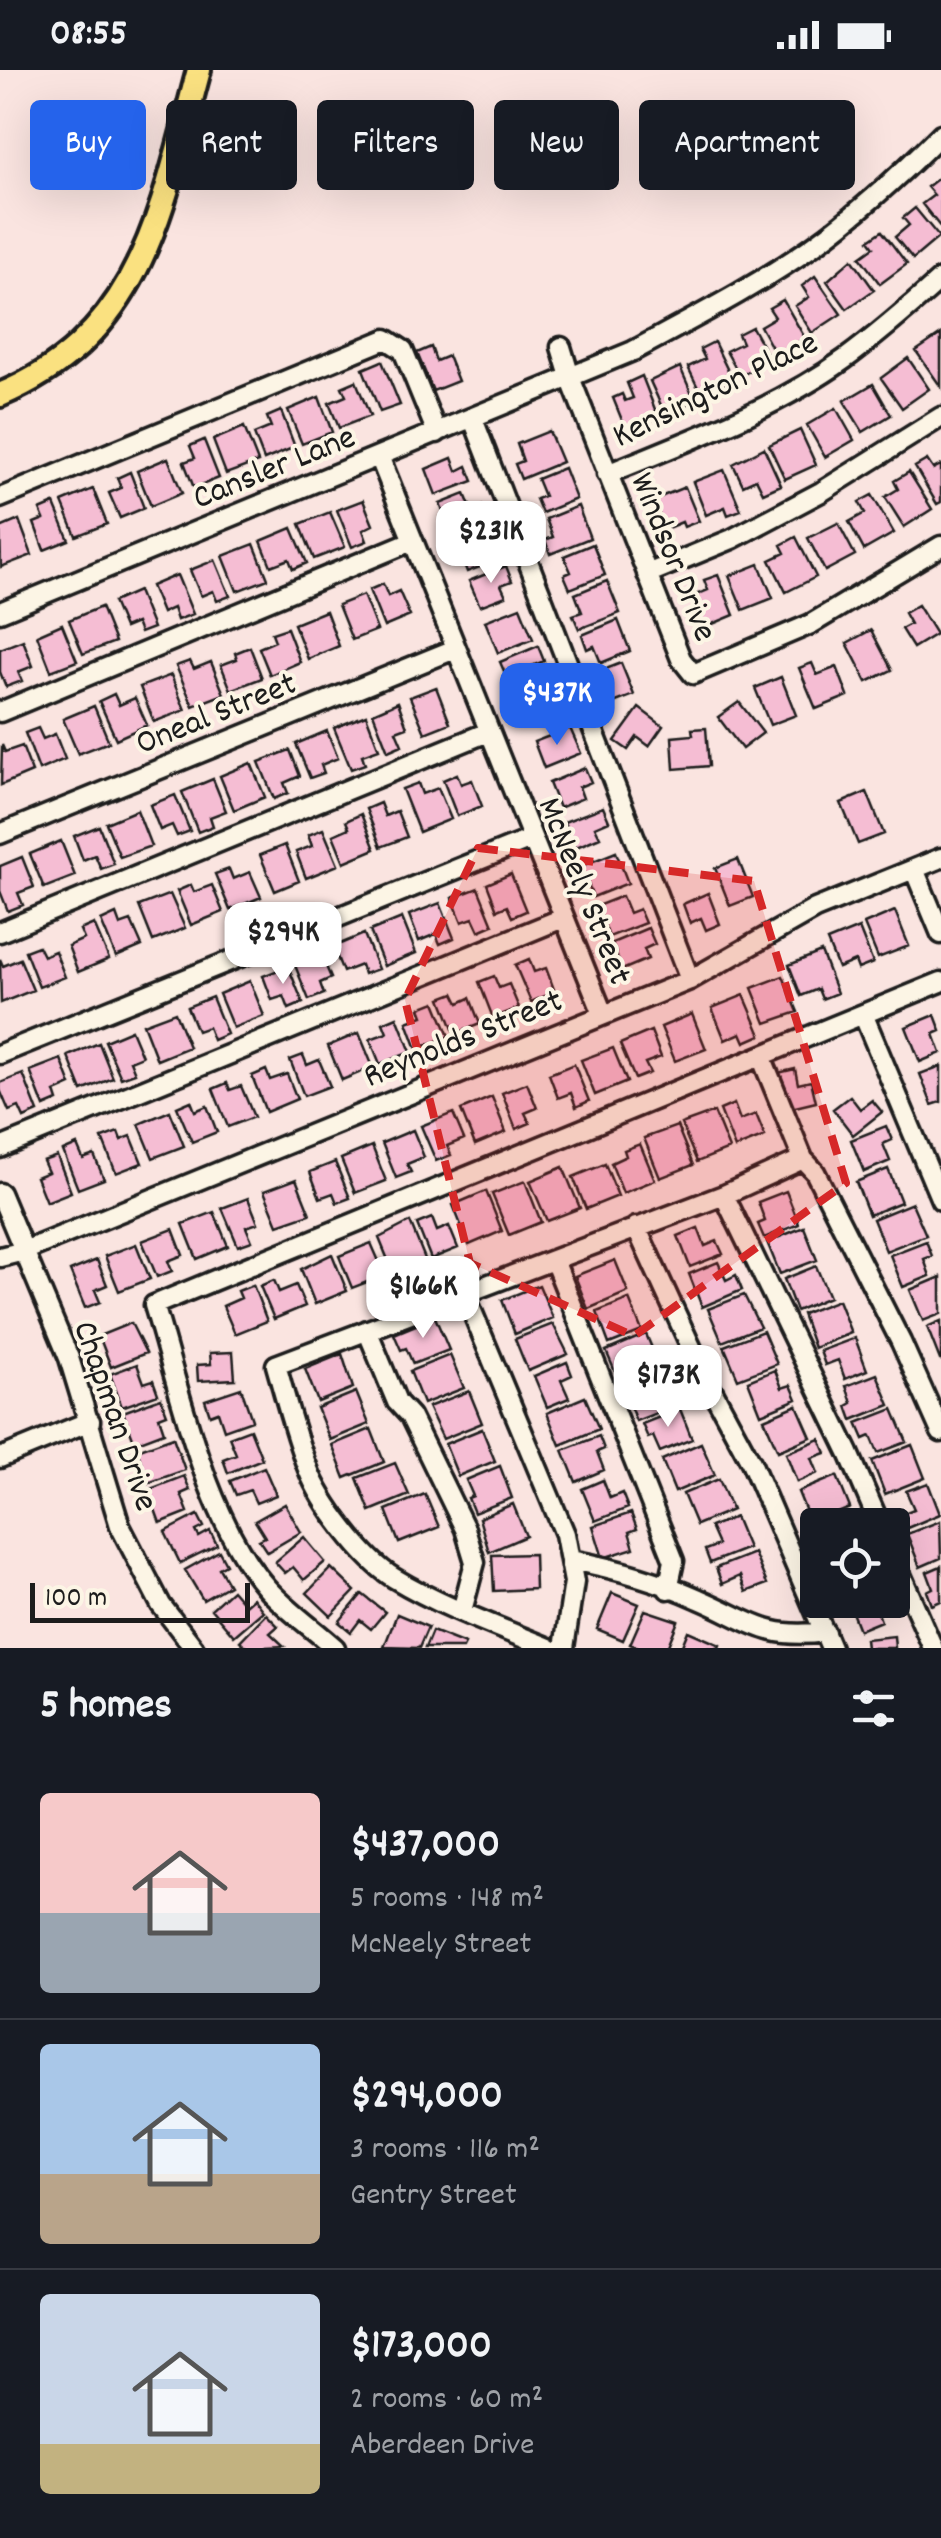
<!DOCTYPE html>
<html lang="en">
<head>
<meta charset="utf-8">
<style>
	:root { --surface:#171b24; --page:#242831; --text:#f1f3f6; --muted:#9ea1a6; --line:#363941; --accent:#2563eb }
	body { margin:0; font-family:Dekko,sans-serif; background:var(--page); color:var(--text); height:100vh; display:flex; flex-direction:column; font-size:38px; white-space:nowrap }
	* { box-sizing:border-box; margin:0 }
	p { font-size:32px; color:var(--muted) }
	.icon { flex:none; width:55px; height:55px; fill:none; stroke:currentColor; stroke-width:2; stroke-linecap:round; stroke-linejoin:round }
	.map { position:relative; height:1578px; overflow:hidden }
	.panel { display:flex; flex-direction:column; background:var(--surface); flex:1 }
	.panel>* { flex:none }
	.hud { position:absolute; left:30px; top:30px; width:882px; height:90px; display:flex; gap:20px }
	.controls { position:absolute; left:800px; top:1438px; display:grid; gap:20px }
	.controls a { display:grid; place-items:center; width:110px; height:110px; border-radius:10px; background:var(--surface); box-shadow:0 10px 40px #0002; font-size:50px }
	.scale { position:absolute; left:30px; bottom:25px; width:220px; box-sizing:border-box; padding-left:10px; border:5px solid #1c1c1c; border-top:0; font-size:28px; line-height:35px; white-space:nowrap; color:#1c1c1c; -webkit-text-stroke:8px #fcf5e5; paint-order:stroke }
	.price { position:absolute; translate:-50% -85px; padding:0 22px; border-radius:20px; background:#fff; color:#222; font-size:32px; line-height:65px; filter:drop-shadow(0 2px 5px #0008) }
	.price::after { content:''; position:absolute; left:50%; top:60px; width:30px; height:22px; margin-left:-15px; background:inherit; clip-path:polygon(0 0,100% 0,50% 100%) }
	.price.current { background:var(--accent); color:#fff }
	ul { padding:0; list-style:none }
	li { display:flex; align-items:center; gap:30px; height:250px; padding:0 40px }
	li+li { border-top:2px solid var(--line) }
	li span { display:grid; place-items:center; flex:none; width:280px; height:200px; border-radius:10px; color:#555 }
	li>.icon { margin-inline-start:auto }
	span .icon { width:120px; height:120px; fill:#fffc; stroke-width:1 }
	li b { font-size:42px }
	h2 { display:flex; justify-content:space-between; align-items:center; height:120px; padding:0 40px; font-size:42px }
	.tag { padding:0 35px; border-radius:10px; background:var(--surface); box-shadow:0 10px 40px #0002; font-size:35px; line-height:90px }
	.tag.current { background:var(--accent); color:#fff }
	.status { display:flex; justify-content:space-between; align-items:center; height:70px; padding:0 50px; background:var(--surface); direction:ltr }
	.status svg { height:28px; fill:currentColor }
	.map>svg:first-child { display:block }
</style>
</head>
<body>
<div class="status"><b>08:55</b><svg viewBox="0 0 49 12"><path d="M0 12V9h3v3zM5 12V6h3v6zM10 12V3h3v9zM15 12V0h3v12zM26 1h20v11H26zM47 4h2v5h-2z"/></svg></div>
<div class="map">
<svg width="941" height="1578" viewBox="0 0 941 1578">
	<rect width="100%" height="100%" fill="#fae4e0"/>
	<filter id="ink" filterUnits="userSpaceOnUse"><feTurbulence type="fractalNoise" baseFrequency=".01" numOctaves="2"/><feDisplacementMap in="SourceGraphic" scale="20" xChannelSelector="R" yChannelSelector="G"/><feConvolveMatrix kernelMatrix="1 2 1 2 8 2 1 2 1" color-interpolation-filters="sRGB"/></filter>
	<g filter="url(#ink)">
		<!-- building -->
		<path fill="#f5bdd3" stroke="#1c1c1c" stroke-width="2.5" d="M941,106V158L922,134L934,125L927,117Z
			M915,138L939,167L913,189L895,167L909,155L903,148Z
			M882,161L907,194L880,214L860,187L874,177L869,170Z
			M852,189L874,220L847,239L827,211Z
			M815,206L841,244L812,263L795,236L809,227L802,216Z
			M783,230L805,268L776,285L760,256L775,247L769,238Z
			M752,257L770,290L740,306L726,281L742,273L738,264Z
			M941,264V317L916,281Z
			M714,272L733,311L702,326L688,297L705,289L700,279Z
			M431,277L436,291L448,286L458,311L433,321L417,283Z
			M908,288L929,319L902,338L881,308Z
			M382,291L400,335L380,342L363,299Z
			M680,297L695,331L665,344L650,311Z
			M642,306L658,347L626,360L613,328L622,324L625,331L633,328L627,313Z
			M356,311L370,346L339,358L329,333L346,326L342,317Z
			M873,314L891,345L863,362L844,331Z
			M319,327L332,362L302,374L288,340Z
			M836,338L854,370L825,387L807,355Z
			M281,341L295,377L264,390L254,364L271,357L267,347Z
			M244,357L258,392L226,404L213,370Z
			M800,360L816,395L785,409L769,375Z
			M549,361L562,392L521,409L515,394L523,391L517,374Z
			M204,370L219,408L194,418L184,392L195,388L190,376Z
			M764,378L781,415L763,423L756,409L743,415L733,394Z
			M168,388L182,423L151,436L137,401Z
			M452,388L457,401L467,396L473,411L436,425L426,399Z
			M927,390L933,399L941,395V432L937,434L915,397Z
			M564,398L576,429L542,443L536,429L544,426L537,409Z
			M724,400L741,440L728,445L725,437L706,445L693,412Z
			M130,402L144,438L120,448L109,423L121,418L117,408Z
			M909,402L932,439L904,457L885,427L898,419L894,411Z
			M685,417L699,451L684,457L682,452L665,459L653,430Z
			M93,419L107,454L76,466L62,432Z
			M465,424L472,441L482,436L488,451L452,465L440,434Z
			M872,425L894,463L864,480L849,452L865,443L859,432Z
			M363,430L373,455L363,460L367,471L352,477L337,440Z
			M54,434L69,470L44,480L34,453L44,449L40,440Z
			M578,436L590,468L550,484L545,470L553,467L546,449Z
			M330,442L345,477L314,489L300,454Z
			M19,450L32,485L1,497L0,458Z
			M838,453L855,485L825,501L808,468Z
			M490,457L501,489L467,502L455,471Z
			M292,458L307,493L293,499L289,489L271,496L261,471Z
			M796,467L816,507L786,522L770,490L785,483L781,475Z
			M254,474L268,509L237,521L223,486Z
			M593,474L605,505L570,519L564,505L571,502L564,486Z
			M215,490L230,526L217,531L213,521L201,526L190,500Z
			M759,494L773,528L743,540L729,506Z
			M506,496L512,511L501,515L506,526L480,536L469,511Z
			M177,505L193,544L177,550L173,538L162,543L151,516Z
			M718,505L734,545L703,558L691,527L708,520L704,510Z
			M607,511L620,543L579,559L573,545L582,542L575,524Z
			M383,514L388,526L399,521L410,546L384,557L369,520Z
			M138,521L153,558L140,563L136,553L124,558L113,532Z
			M363,525L377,560L352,570L338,535Z
			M918,535L936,564L913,578L901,559L910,554L904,543Z
			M101,537L115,572L83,584L69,550Z
			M520,537L533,569L498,583L485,551Z
			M326,541L339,576L308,589L294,554Z
			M618,550L630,581L601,593L594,576L587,579L582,565Z
			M62,554L77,591L51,601L37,565Z
			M287,558L300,592L270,605L259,578L275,571L272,563Z
			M871,560L892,600L867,612L847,573Z
			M23,570L33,596L18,602L22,611L6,617L0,602V579Z
			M538,576L544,591L532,596L536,607L511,617L500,592Z
			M250,577L262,608L231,620L221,595L237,589L235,583Z
			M190,591L194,599L211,592L224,624L193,636L176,596Z
			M621,593L634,625L606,636L593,604Z
			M812,593L817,605L837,597L848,626L816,639L799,598Z
			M171,605L185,640L154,652L140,617Z
			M781,607L796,645L770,655L755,618Z
			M436,617L450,653L425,663L410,627Z
			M554,617L560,632L551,636L555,647L528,658L517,632Z
			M114,624L119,635L135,628L147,655L116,669L99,631Z
			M398,632L407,657L396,661L402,675L388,681L373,643Z
			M739,632L763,663L742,679L718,647Z
			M94,636L109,672L78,684L63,649Z
			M639,638L663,656L649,676L637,667L628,680L615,671Z
			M366,645L379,679L362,685L365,694L351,699L334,658Z
			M38,658L43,669L55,664L65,689L39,700L25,663Z
			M570,658L581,683L544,698L534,672Z
			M706,658L709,696L674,699L672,667L693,665L692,659Z
			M327,661L338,688L321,695L324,703L310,708L296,674Z
			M2,675L5,682L22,676L32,702L1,715Z
			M290,680L300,706L284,713L288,723L274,729L259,692Z
			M251,693L265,727L234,740L220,706Z
			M585,698L591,712L579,717L583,728L559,738L549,713Z
			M457,704L461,714L472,710L482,736L457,746L443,710Z
			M213,709L226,741L210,747L213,756L198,762L182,722Z
			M418,713L422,724L438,718L451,749L419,762L402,719Z
			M867,722L884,764L858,774L841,733Z
			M175,725L190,761L177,766L172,755L160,760L150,735Z
			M380,733L385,746L397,741L407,767L381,777L366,739Z
			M603,737L609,751L595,757L600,767L574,778L564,752Z
			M137,740L151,776L120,787L106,753Z
			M361,744L375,779L344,792L333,765L349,758L346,751Z
			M99,756L114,794L101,799L95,785L83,790L74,766Z
			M323,759L338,795L306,808L296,782L312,776L308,765Z
			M61,771L75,806L44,818L30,784Z
			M285,775L299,811L275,821L260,785Z
			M616,782L628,813L593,827L581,796Z
			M22,787L34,817L18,823L23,835L8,841L0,821V796Z
			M738,789L753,827L730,836L715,798Z
			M229,799L233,809L250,802L261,827L230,840L215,804Z
			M511,804L526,841L512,847L507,836L497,840L487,814Z
			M191,815L194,822L212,815L223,842L191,855L177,821Z
			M478,818L493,855L479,861L473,848L462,852L452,828Z
			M708,823L720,854L706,860L701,848L690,853L683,834Z
			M170,824L185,858L153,871L139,836Z
			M622,826L629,843L639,839L645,853L609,867L597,836Z
			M440,833L454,868L440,874L436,864L419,871L409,845Z
			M895,841L909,876L878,888L864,854Z
			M116,844L120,855L131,851L142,876L116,887L101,851Z
			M402,848L416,883L384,896L370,861Z
			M94,854L109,889L78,902L68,876L84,869L80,860Z
			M648,858L655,874L644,879L648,889L622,900L612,873Z
			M859,858L873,893L858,899L855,891L838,898L827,871Z
			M364,864L378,899L364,904L361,895L343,902L333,877Z
			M38,876L43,886L55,881L65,907L39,917L25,881Z
			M320,882L331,908L320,913L324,924L309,930L294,893Z
			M821,882L837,923L822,929L818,919L801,926L789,895Z
			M0,889L3,896L20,889L33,920L1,933Z
			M529,889L534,902L546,898L555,922L531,932L515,895Z
			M288,896L303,933L289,939L284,926L272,930L263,906Z
			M494,906L499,918L509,914L519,938L493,948L479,912Z
			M783,906L798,942L766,953L752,918Z
			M250,911L264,946L233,958L219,924Z
			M454,923L459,933L470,928L480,954L455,964L441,928Z
			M744,925L761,965L745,972L741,963L725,970L712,938Z
			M212,927L227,964L213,970L208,957L197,961L187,937Z
			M435,932L449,966L417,979L407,952L423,946L420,938Z
			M175,942L189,977L157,990L143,954Z
			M692,944L706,979L675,991L661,957Z
			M935,945L941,961L934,964L941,983L920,992L906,957Z
			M397,947L411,982L380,994L370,969L387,963L383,953Z
			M131,960L142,986L130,991L135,1003L121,1008L105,971Z
			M651,961L661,987L645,993L650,1003L635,1009L620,974Z
			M359,963L373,997L342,1010L328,976Z
			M99,973L113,1008L82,1021L68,986Z
			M613,978L627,1012L595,1025L581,990Z
			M303,985L307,995L319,990L330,1016L304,1026L290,990Z
			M61,989L71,1015L55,1022L58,1031L44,1037L30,1001Z
			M574,994L589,1031L576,1037L571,1023L558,1028L549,1004Z
			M941,996V1032L932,1035L920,1004Z
			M795,999L798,1014L811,1011L816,1032L787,1039L778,1003Z
			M266,1000L270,1010L287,1004L297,1029L266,1042L252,1006Z
			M23,1004L38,1042L24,1048L19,1037L9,1041L0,1020V1013Z
			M227,1013L230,1020L241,1016L254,1047L228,1057L213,1019Z
			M527,1013L537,1038L525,1043L530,1053L516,1059L502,1023Z
			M850,1026L860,1039L872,1030L882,1042L853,1065L833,1039Z
			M492,1027L506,1062L475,1075L461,1040Z
			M191,1031L195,1041L207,1036L217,1062L192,1072L177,1037Z
			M734,1034L740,1050L756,1044L765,1066L735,1078L720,1040Z
			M170,1041L184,1076L153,1088L139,1054Z
			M714,1042L729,1079L697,1092L681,1054Z
			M453,1043L464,1069L447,1076L451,1085L436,1091L421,1056Z
			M677,1056L693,1095L660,1108L644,1068Z
			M886,1056L892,1070L883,1074L890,1091L864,1102L851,1070Z
			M413,1060L424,1087L407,1094L411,1102L396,1108L382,1073Z
			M118,1062L121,1070L131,1066L142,1093L116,1103L102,1068Z
			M640,1074L655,1110L623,1123L611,1093L626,1086L624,1080Z
			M77,1075L83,1089L94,1085L104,1109L78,1119L63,1081Z
			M372,1076L386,1111L355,1123L341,1089Z
			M57,1086L71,1122L46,1132L36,1107L48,1102L43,1091Z
			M335,1092L350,1128L337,1133L333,1123L320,1128L310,1102Z
			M605,1094L618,1126L586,1139L573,1107Z
			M563,1097L580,1138L547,1151L530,1111Z
			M888,1099L901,1132L869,1145L856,1112Z
			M296,1109L310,1144L278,1155L264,1121Z
			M525,1111L541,1152L509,1165L492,1124Z
			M486,1121L502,1161L469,1175L453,1135Z
			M786,1121L799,1154L764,1168L758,1154L765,1151L758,1132Z
			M248,1128L258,1153L246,1157L252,1171L238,1176L222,1138Z
			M912,1133L926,1165L886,1181L873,1149Z
			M214,1142L228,1176L197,1189L183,1154Z
			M432,1148L437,1161L449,1156L458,1178L431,1189L417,1154Z
			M410,1152L425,1189L393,1202L379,1168Z
			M804,1157L817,1190L780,1204L767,1172Z
			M698,1158L705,1176L717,1171L723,1184L690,1197L678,1166Z
			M173,1159L183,1185L168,1191L172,1201L157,1207L142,1171Z
			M926,1171L932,1186L924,1189L930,1206L903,1217L890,1185Z
			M371,1173L385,1205L352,1218L339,1186Z
			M136,1174L150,1209L119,1221L105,1186Z
			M332,1184L347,1221L315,1234L301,1199Z
			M97,1190L107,1215L95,1220L100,1232L85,1238L70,1201Z
			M615,1190L628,1222L588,1239L575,1206Z
			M718,1192L726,1210L736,1205L742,1220L702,1237L689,1204Z
			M816,1196L829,1227L796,1241L784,1209Z
			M941,1207V1244L923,1251L910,1220Z
			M274,1210L279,1222L296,1215L305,1236L274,1249L260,1216Z
			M253,1215L267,1251L235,1264L223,1236L241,1228L238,1221Z
			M539,1215L553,1248L515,1264L502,1230Z
			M744,1225L760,1257L722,1272L708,1239Z
			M629,1229L642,1261L609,1274L597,1242Z
			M838,1230L851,1263L814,1278L802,1244Z
			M435,1247L449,1280L413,1294L406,1278L401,1280L394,1264Z
			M941,1251V1290H940L927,1257Z
			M131,1253L146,1283L111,1297L99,1266Z
			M553,1254L568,1284L528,1301L515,1269Z
			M763,1261L777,1294L738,1309L724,1276Z
			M646,1264L660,1297L620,1313L606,1281Z
			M855,1268L867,1300L845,1309L838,1290L825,1295L820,1281Z
			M233,1282L235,1309L198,1311L197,1295L211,1294L210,1283Z
			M342,1284L353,1318L318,1332L305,1299Z
			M450,1285L464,1318L423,1334L410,1301Z
			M567,1292L572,1305L561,1310L569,1328L547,1337L534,1306Z
			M137,1294L144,1313L153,1310L158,1324L122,1337L110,1304Z
			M775,1300L782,1318L791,1315L797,1329L761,1344L748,1311Z
			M663,1301L677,1335L636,1351L622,1317Z
			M877,1304L890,1335L852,1350L847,1336L852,1333L846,1316Z
			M241,1318L252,1350L224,1360L218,1342L210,1345L205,1330Z
			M469,1321L482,1353L443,1369L428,1337Z
			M356,1322L369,1354L330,1370L317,1338Z
			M585,1327L599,1359L560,1375L547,1343Z
			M161,1328L167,1344L159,1347L164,1362L135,1373L123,1342Z
			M797,1335L811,1367L778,1381L764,1349Z
			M680,1339L692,1369L660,1382L653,1366L648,1368L642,1354Z
			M893,1339L907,1372L878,1383L871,1366L864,1369L857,1353Z
			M250,1359L262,1389L228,1403L223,1389L236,1384L229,1367Z
			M371,1359L384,1392L345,1408L332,1375Z
			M482,1359L495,1391L458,1406L445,1374Z
			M599,1366L604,1379L597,1382L604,1400L576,1412L563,1380Z
			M173,1367L185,1400L148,1413L137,1380Z
			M820,1369L826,1383L812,1388L818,1403L797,1412L786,1383Z
			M701,1373L715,1405L675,1422L662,1390Z
			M912,1375L925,1408L885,1424L872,1391Z
			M395,1393L409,1425L370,1441L357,1408Z
			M500,1396L512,1428L474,1443L468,1428L473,1426L466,1410Z
			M264,1397L276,1425L256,1433L250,1420L236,1425L230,1411Z
			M184,1406L190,1420L181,1424L188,1442L160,1453L148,1420Z
			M837,1406L850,1438L811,1454L798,1422Z
			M719,1409L732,1440L696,1455L683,1424Z
			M603,1410L610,1428L622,1423L628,1438L595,1451L582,1419Z
			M928,1413L940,1444L907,1458L901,1444L914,1439L906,1421Z
			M425,1424L439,1457L399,1473L386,1440Z
			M285,1434L301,1462L267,1482L259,1470L265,1467L255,1451Z
			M513,1434L526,1466L489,1482L479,1448Z
			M631,1443L637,1459L629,1462L634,1478L603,1488L593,1456Z
			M198,1445L204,1457L196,1461L199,1467L210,1461L217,1475L180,1493L165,1462Z
			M735,1447L748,1478L710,1493L705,1480L718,1475L710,1457Z
			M940,1451L941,1488L920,1497L907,1464Z
			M304,1467L325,1492L304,1510L293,1497L285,1503L275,1492Z
			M219,1481L226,1494L219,1498L229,1515L203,1530L185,1500Z
			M754,1483L767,1514L746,1522L740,1506L722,1514L716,1498Z
			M534,1484L535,1519L494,1521L492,1485Z
			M941,1496V1531L932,1535L927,1521L933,1518L927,1502Z
			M331,1498L355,1521L331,1546L307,1523Z
			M232,1520L245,1535L253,1528L263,1541L234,1566L211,1539Z
			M612,1523L639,1534L623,1570L597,1559Z
			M362,1524L385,1542L371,1559L360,1550L351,1562L339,1552Z
			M852,1530H887L888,1532L876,1537L881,1551L859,1560L848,1532Z
			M645,1540L678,1551L667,1578H639L630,1574Z
			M266,1544L278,1556L270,1563L284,1576L248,1578L240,1571Z
			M397,1544L428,1557L419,1578L384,1577Z
			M432,1561L465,1574L463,1578H425Z
			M688,1561L720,1575L719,1578H681Z
			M894,1566L895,1578H866L865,1569Z"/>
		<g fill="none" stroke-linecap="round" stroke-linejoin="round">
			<defs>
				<path id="minor" d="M561,277L571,310L681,589L693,604L811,554L941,476
					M473,349L690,910
					M379,386L603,944
					M607,404C687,371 774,340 845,289C878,265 911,236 941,209
					M0,428L386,269L403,280L437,363
					M647,504L732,469L821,422L941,347
					M0,542L633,281C694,248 757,216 813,176C859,143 901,104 941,64
					M0,642L412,471
					M0,764L455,579
					M914,799L941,864
					M0,862L488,662
					M863,944L941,1130
					M0,984L531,769
					M761,986L803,1089L815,1102L901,1272L941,1362
					M0,1078L563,848
					M0,1123L69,1288L120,1456L161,1535L194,1578
					M724,1125L849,1383L880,1455
					M636,1157L702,1301L751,1392L831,1578
					M0,1187L24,1181L690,910L815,839L941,788
					M554,1190L674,1491L668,1519
					M464,1222L565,1464L574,1512L564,1578
					M367,1260L397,1332L410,1346L465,1459L475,1492L462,1541
					M0,1388L90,1351
					M892,1484L933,1578
					M571,1490C613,1498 660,1511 699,1529C751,1551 765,1570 825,1562
					M335,1578C313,1558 286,1540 266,1517C205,1447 181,1323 154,1235L941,912
					M549,1578C498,1557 442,1537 394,1508C363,1489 321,1433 308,1399C295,1366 286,1330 276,1295L724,1125L803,1089"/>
				<path id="major" d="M0,325C145,264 162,135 199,0"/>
			</defs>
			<!-- minor casing -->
			<use href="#minor" stroke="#1c1c1c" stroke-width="25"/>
			<!-- major casing -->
			<use href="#major" stroke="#1c1c1c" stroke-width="30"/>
			<!-- minor -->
			<use href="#minor" stroke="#fcf5e5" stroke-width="18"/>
			<!-- major -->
			<use href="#major" stroke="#fae180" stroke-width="22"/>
		</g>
	</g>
	<!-- marked area -->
	<path fill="#d62828" fill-opacity="0.2" stroke="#d62828" stroke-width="8" stroke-dasharray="20 12" stroke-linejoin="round" d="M478,778L754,811L846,1113L634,1266L470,1193L405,930Z"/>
	<g text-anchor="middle" stroke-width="8" stroke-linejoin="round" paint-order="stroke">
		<!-- street labels -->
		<g font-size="35" fill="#1c1c1c" stroke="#fcf5e5">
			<text transform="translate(714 317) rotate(-26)" y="12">Kensington Place</text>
			<text transform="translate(273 395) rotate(-22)" y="12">Cansler Lane</text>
			<text transform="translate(676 486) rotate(68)" y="12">Windsor Drive</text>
			<text transform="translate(215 641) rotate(-22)" y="12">Oneal Street</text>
			<text transform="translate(587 820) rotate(68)" y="12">McNeely Street</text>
			<text transform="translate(462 966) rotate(-22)" y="12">Reynolds Street</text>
			<text transform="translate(118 1345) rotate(71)" y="12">Chapman Drive</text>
		</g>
	</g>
</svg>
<div class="controls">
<a><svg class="icon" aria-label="locate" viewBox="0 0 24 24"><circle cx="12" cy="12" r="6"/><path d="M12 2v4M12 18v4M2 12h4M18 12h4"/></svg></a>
</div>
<div class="scale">100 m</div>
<b class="price" style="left:491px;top:516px">$231K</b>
<b class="price current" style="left:557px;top:678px">$437K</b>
<b class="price" style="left:283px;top:917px">$294K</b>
<b class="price" style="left:423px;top:1271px">$166K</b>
<b class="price" style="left:668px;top:1360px">$173K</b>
<div class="hud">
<a class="tag current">Buy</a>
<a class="tag">Rent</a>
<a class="tag">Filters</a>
<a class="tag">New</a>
<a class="tag">Apartment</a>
</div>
</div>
<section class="panel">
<h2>5 homes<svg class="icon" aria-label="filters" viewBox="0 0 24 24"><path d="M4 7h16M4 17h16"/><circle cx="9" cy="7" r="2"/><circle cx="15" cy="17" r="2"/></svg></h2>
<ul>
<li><span style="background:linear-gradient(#f6c9c9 60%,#9aa5b1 0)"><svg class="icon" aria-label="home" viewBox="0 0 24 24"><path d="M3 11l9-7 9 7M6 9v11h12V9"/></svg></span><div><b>$437,000</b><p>5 rooms · 148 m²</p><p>McNeely Street</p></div></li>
<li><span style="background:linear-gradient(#a9c7e8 65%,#b9a48a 0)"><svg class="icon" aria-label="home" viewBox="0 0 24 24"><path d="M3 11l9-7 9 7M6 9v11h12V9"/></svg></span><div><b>$294,000</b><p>3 rooms · 116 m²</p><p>Gentry Street</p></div></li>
<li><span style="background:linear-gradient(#c9d6e8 75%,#c2b280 0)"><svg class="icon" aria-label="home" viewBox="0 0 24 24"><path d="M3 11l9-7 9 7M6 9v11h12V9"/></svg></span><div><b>$173,000</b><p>2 rooms · 60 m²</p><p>Aberdeen Drive</p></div></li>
</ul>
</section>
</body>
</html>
